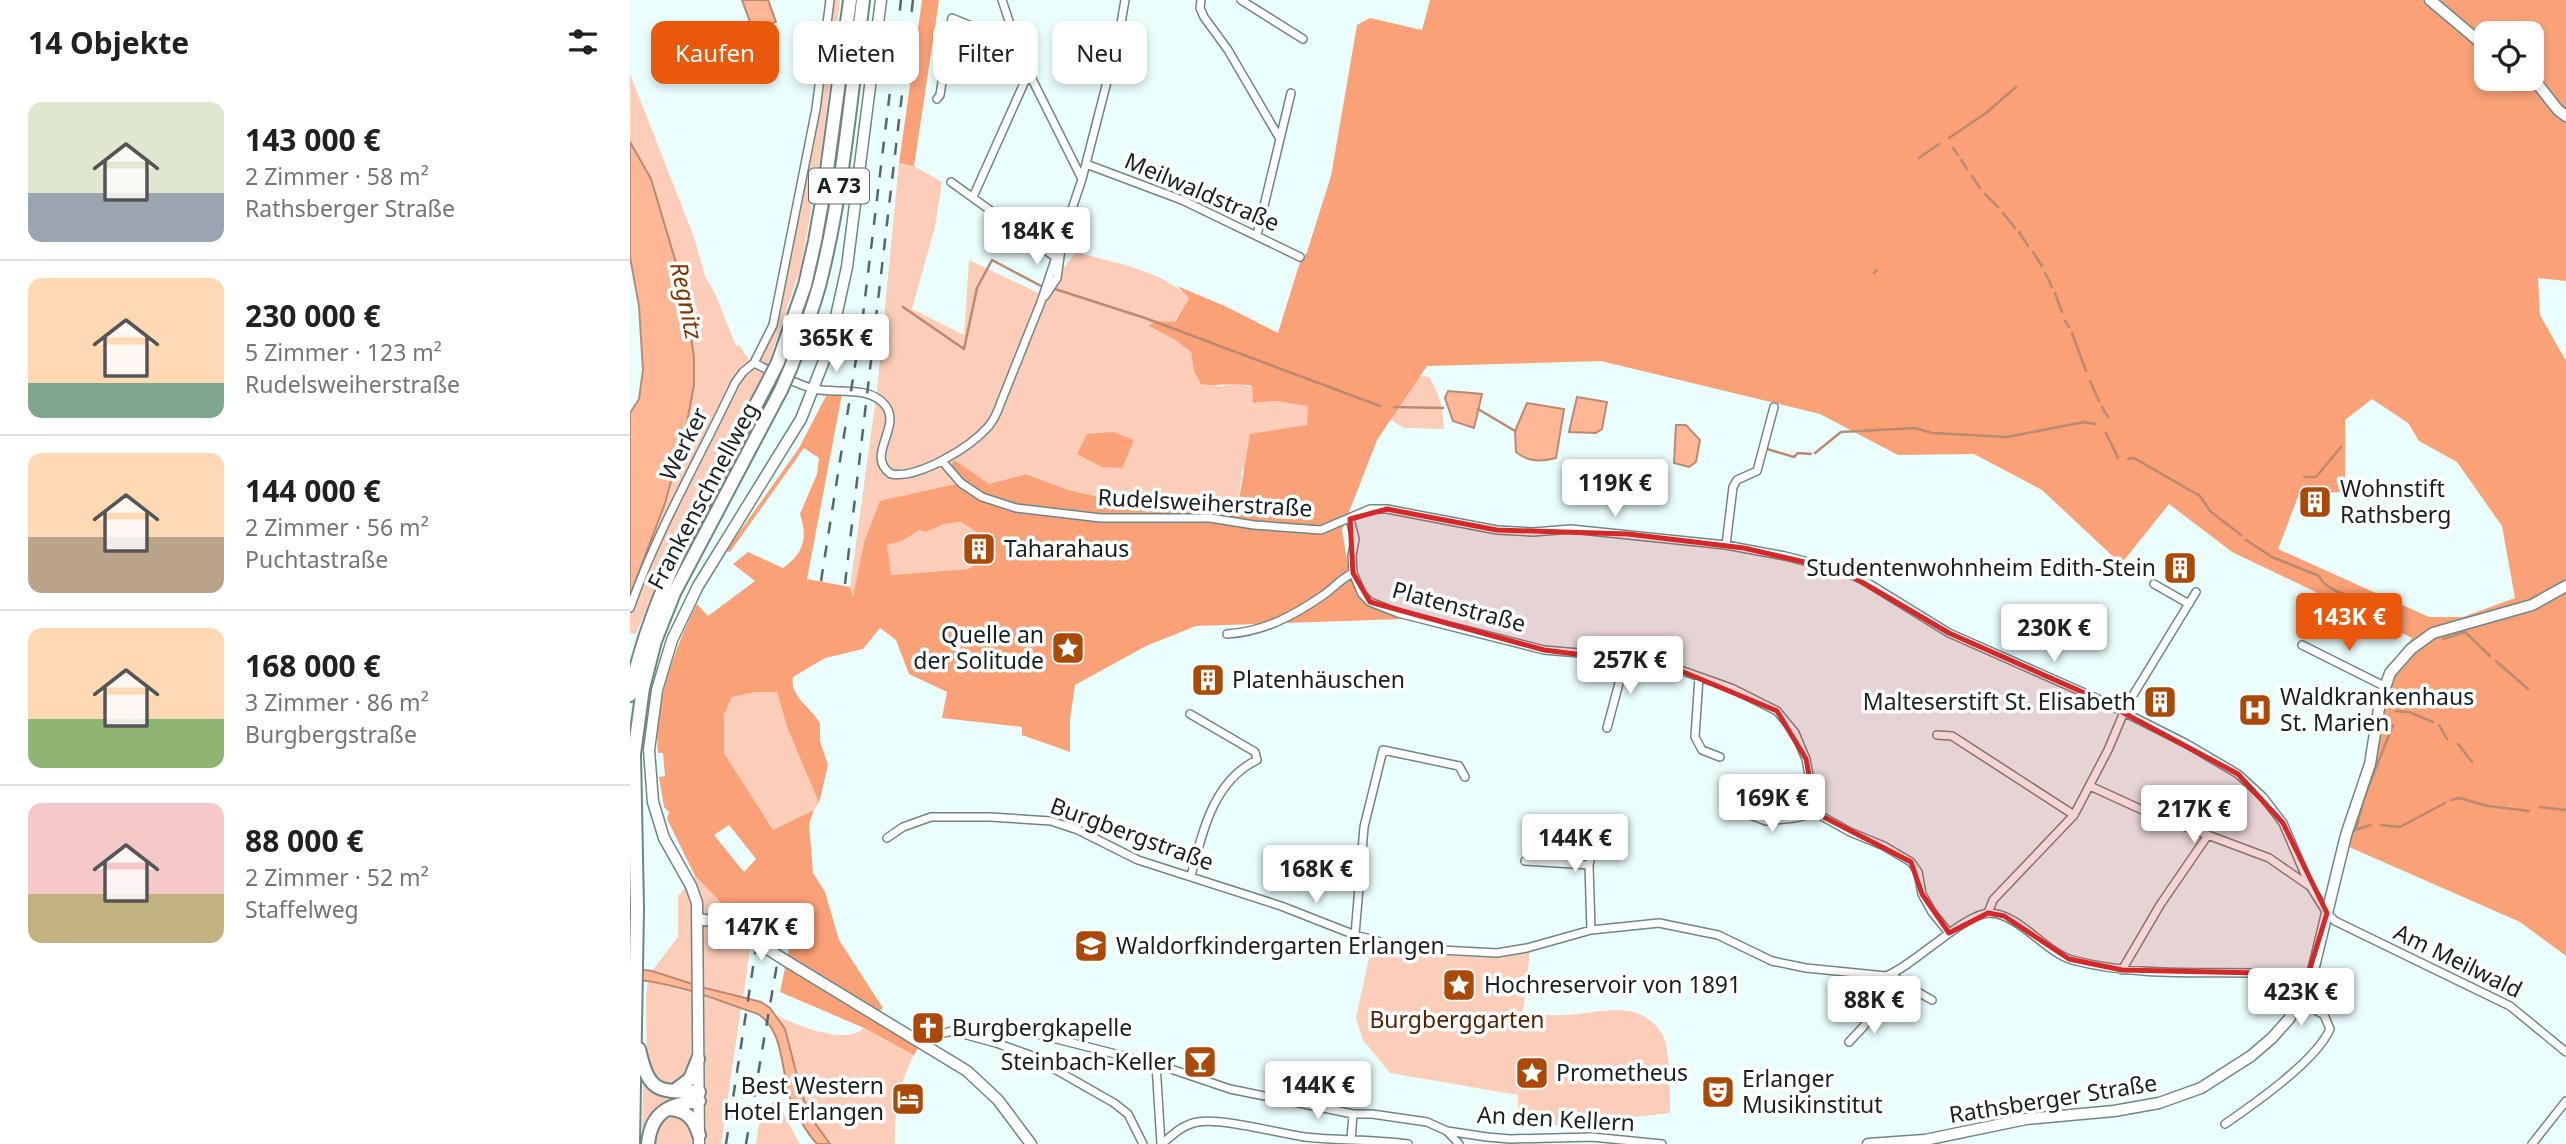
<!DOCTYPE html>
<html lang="de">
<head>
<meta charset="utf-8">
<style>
	:root { --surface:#fff; --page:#f6f6f6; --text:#202124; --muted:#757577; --line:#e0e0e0; --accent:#ea580c }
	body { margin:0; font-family:"Noto Sans",sans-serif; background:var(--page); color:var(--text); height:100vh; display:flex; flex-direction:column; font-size:26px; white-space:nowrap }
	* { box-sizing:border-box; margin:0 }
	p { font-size:23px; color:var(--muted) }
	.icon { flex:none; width:38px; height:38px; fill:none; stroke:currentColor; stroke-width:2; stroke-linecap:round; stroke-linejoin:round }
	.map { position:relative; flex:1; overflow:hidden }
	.drawer { display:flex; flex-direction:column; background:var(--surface); width:630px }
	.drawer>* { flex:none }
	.guide { position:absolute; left:21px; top:21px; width:665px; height:63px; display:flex; gap:14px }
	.buttons { position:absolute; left:1844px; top:21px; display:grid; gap:14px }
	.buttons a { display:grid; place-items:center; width:70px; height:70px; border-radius:14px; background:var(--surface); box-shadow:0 4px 10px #0003; font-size:35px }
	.price { position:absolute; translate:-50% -60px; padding:0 16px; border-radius:7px; background:#fff; color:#222; font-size:23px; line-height:46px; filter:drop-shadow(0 2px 4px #0008) }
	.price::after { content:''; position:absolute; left:50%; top:42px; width:21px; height:16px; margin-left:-10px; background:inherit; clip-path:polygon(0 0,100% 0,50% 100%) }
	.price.selected { background:var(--accent); color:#fff }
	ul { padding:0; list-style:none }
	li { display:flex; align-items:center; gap:21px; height:175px; padding:0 28px }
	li+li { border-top:2px solid var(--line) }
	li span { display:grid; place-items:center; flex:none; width:196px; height:140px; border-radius:14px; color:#555 }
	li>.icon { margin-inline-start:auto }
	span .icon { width:84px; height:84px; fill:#fffc; stroke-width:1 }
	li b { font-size:30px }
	h2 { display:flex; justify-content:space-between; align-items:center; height:84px; padding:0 28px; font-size:30px }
	.tag { padding:0 24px; border-radius:14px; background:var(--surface); box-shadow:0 4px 10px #0003; font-size:24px; line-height:63px }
	.tag.selected { background:var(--accent); color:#fff }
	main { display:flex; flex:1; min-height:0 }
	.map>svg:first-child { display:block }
</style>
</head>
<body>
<main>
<section class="drawer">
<h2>14 Objekte<svg class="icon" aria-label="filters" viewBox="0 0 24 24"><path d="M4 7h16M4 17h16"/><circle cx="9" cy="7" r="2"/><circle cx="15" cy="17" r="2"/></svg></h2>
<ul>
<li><span style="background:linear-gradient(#dfe7d0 65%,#9aa5b1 0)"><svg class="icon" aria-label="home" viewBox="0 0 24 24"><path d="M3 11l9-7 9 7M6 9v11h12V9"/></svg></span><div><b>143 000 €</b><p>2 Zimmer · 58 m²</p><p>Rathsberger Straße</p></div></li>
<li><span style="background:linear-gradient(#ffd9b3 75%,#7fa58c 0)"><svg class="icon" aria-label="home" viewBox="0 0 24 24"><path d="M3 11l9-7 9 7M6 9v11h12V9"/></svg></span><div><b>230 000 €</b><p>5 Zimmer · 123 m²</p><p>Rudelsweiherstraße</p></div></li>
<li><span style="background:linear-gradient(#ffd9b3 60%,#b9a48a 0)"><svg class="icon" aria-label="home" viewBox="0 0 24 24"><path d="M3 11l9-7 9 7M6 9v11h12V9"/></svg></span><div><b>144 000 €</b><p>2 Zimmer · 56 m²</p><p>Puchtastraße</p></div></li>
<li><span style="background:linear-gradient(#ffd9b3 65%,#8fb573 0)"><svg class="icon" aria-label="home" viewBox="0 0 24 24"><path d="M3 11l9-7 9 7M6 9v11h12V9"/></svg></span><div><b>168 000 €</b><p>3 Zimmer · 86 m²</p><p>Burgbergstraße</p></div></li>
<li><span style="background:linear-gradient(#f6c9c9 65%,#c2b280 0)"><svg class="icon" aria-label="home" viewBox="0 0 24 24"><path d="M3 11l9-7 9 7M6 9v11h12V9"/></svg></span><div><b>88 000 €</b><p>2 Zimmer · 52 m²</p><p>Staffelweg</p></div></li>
</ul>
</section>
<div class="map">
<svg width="1936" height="1144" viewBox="0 0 1936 1144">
	<rect width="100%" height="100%" fill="#eafefe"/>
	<!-- green -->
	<path fill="#fccdb8" d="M194,0H210L191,154L171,267L136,370L27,583L6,634L0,633V596L35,503L56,428L64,385V358L55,293L21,179L0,142V74L64,237L75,276L85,293L106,346L109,345L120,361L141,324L182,119L197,15Z
		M269,163L284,166L312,182L305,227L282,309L334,335L339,260L413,295L446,252C484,263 530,269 559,298L544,322L525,321L561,352L564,371L588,387L606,383L622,387L623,403L646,401L678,406L677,425L612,470L607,513L501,504L438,490L396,474L359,484H326L234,543L224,598L220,587L247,390Z
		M784,374L799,377C810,394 813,409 814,429L773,428L760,419Z
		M330,522C342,527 349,536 362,540L366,553L338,569L261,575L256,545L272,541L291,530L296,532L314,524Z
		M126,692H147L157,727L189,803L184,810L143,830L94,753V714L102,697Z
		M65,876L111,923L108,938L120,949L113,998L22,971L48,937V896Z
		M752,948L776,953L864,958L900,951L893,1013C907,1014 922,1016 936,1015C971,1013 1007,998 1031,1032C1041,1045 1040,1095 1040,1113L918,1126L902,1120L888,1111V1095L760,1073L733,1040L726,1018L741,949Z
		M18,980L111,1008L91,1144H12L13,1085L17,1081L16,997Z
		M146,1015C167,1025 215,1046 234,1028L284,1055C269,1084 264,1111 265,1144H200C188,1129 178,1114 172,1095C163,1069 163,1038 146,1015Z
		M151,1098L154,1115L170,1144H126L131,1109Z"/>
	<!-- forest -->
	<path fill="#faa177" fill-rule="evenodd" d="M292,0H309L284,166L269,163Z
		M800,0H1936V281L1908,278L1910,315L1936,361V956L1890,922L1710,843L1733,776L1754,678L1782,638L1602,552L1539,504L1491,564L1412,490L1344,454L1268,455L1190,414L971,361L797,366L747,440L712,530L719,572L728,593L746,608L773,619L566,626L516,646L445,685L440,719V752L392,735V727L312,718L317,692L279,674L266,640L250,628L233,649L195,658L163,677C159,697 183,708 190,724V741L198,765L189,803L157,727L147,692H126L102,697L94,714V753L143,830L184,810L179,824L183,873L195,892L209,940L253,1008L244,1017L289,1046L284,1055L234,1028L150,992L165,920L123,914L121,927L111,923L65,876L37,819L39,812L34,807L29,777L35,776L33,753H28C23,707 46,644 67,604L78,616L125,581L103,564L118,552L153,568C174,553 178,538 170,514L187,474L189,458L174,448L100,552L96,551L169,448L196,396L212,394L177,579L220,587L223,597L234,543L250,501L326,484L320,467L324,460L359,484L396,474L438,490L501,504L607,512L620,434L677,425L678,406L646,401L623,403L622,386C604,382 589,387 571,384L564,371L561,352L546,340L519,326L525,321L545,322L559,298L547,286L597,307L648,333L670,262L677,252L701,176L727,25L740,18L792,30ZM1857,33H1902V79H1857ZM1742,399L1778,423L1789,441L1827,462L1872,526L1885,598L1833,617H1799L1648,549L1669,494L1715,492V420ZM330,522C342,527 349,536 362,540L366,553L338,569L261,575L257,545L272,541L290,530L296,532L314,524ZM99,825L126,859L114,872L84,835Z
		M483,432L504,440L492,468L472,467L447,454L457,434Z"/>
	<!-- water -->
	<path fill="#ffb795" stroke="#ba8a72" stroke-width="2" d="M112,0H138L146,22L123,30Z
		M0,142L21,179L55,293L64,358V385L56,428L35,503L0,596V413L9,399L13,370L9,306L0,257Z
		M818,391L852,394L844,428L823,421L815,398Z
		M947,397L977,402L972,429L966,433L939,432Z
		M897,403L934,409L926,458C911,462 898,462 886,452L885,431Z
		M1046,425H1056L1070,440L1066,462L1059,467L1044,463Z
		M0,968L22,971L75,988L131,1002L140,1008L155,1029L172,1095L182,1119L200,1144H187C175,1131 168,1117 161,1101C151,1074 155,1031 128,1014C87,1000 44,982 0,979Z"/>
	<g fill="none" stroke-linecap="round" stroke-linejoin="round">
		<!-- stream -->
		<path stroke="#ba8a72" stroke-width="2.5" d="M1319,138L1356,113L1386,87
			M1323,148L1328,155
			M1289,158L1309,144
			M1331,160L1337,169
			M1342,176L1350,188
			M1355,194L1368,207
			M1373,213L1385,228
			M1389,232L1398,246
			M1403,252L1412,266
			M1244,273L1247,270
			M1415,273L1422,287
			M425,289L515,318L750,406
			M1425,293L1432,312
			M273,307L334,349L347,288L362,260L411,286
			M1435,321L1439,327
			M1442,333L1456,371
			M1460,381L1469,401
			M764,407L813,408
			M1472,407L1478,417
			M848,409L885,431
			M1476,433L1488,458
			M1137,449L1164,457L1168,453L1181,454
			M1185,453L1211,432L1285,428L1302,433L1377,437L1454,422L1465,424
			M1498,459L1504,458L1570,496L1580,511L1611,535
			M1674,477H1686L1711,447
			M1616,540L1642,557L1689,576C1697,595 1740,601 1760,605
			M1813,639L1835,632L1860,656
			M1866,661L1898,689
			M1765,711L1779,712L1803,722
			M1809,725L1817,739
			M1828,744L1842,762
			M1821,800L1829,798L1858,806L1899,811
			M1910,807L1936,810
			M1751,825L1770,827L1815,803
			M1728,829L1741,825
			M1724,831L1726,829L1735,795L1763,725"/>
		<!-- canal -->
		<path stroke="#ffb795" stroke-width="8" d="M110,59L116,56L119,51L129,44
			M112,64L118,62L124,64L134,57"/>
		<defs>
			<path id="street" d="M372,0L391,57L452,179
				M571,0L570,8L574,17L598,50L650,139L627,235
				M611,0L673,39
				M307,99L310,95L322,18L339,25L390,56
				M650,139L661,93
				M456,164L552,200L670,257
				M321,182L425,257
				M343,197L399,72
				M415,296L427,278L431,249
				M124,363C143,372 163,383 184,389C206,394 239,385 255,405C273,427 234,456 261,474C289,479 340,447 358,427C364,420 368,411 371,402L411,302L452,179L489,35L495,0
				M312,461L331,483L352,497L386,508L471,518H580L624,525L691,530L740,509H757L867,530L903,532L941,529L1096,545L1155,556L1213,571L1233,580L1319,633L1466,698L1557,744L1608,774L1633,797L1653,823L1680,886L1697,913L1705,921L1880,1006L1936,1052
				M720,519L725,539L722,556L723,573L732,594L740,602L768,613L914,650L996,657L1039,666L1101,688L1147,711L1165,733L1176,759L1186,813L1220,832L1254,846L1281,862L1288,872L1292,894L1302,912L1319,933
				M1096,545L1103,487L1107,480L1127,471L1144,407
				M1524,584L1559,604
				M0,608C27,530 70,458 105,383L113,372L124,363L143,325L186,109L200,0
				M597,634C633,632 663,616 692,596C704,588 710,579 723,573
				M1672,645L1754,686
				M1069,677L1065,737L1072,750L1090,757
				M560,714L625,752L627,760C583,781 572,833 561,876
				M977,728L996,657
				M1307,735L1322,736L1444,815
				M1460,786L1519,813L1639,858L1678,885
				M1102,808L1136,821L1165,818L1186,813
				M257,838L273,827L301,817H360L421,821L448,830L508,860L651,906L725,935L773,948L867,953L897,948L961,930L1029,923L1088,935L1142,961L1176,968L1256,976C1284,966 1334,913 1360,913C1389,914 1415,952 1442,960C1502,976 1566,972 1628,973L1647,982L1670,1001L1694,1015L1700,1029C1686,1061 1624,1104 1595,1124
				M895,861L959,865
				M1358,913L1363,900L1444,815L1478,750L1497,705L1566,592
				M961,930L959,865L969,821
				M725,935L734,827L753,750L829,766L835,777
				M1492,970L1530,905L1578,835
				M1263,973L1268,981L1302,1000
				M1244,1022C1246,1006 1254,992 1256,976
				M345,1026L360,1025L403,1033L529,1065L600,1089L723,1114H742L797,1122L817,1131L857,1137L880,1139L962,1137L1032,1144
				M325,1030C343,1027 353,1026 366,1042
				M1219,1042L1234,1026L1245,1010
				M295,1045L302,1036L322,1031L366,1043L400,1055L484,1103L498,1114L513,1144
				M526,1064L531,1144
				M817,1131L829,1144
				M721,1140L723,1114
				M532,1144C543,1134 554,1124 568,1122C594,1118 647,1133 675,1137C710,1141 744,1139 778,1144
				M1902,1144L1936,1101"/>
			<path id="secondary" d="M1800,0L1857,48
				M1902,77L1928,110L1936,116
				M68,919L94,923L120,938
				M158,962L337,1071L368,1100L401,1144
				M69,1144L67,903L61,886L34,838L23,802L19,750L27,690L42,640L68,586L171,419L199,348L217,267L251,0
				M1238,1144L1295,1140L1396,1119L1484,1111L1529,1103L1571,1088L1621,1056L1642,1038L1659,1019L1682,975L1716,835L1740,764L1750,702L1760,673L1781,649L1803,633L1902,605L1936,586"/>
			<path id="highway" d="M148,362L175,285L185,241L195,185L220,0
				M161,367C171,341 181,314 189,286C213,193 221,95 233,0
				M0,695C22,583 88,479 140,378
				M9,1049C19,1093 27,1091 69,1092
				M44,1091L60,1079L68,1059
				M39,1109C56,1110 64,1118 69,1135
				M3,1144L7,908L4,754L13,688L25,641L44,593L151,390
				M18,1144C21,1112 39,1104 69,1101"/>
		</defs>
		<!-- street casing -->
		<use href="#street" stroke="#6f8686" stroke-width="10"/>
		<!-- secondary casing -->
		<use href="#secondary" stroke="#6f8686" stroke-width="13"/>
		<!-- highway casing -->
		<use href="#highway" stroke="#6f8686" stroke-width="16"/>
		<!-- street -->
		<use href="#street" stroke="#fff" stroke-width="7"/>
		<!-- secondary -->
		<use href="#secondary" stroke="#fff" stroke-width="10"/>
		<!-- highway -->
		<use href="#highway" stroke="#fff" stroke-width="12"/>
		<!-- rail -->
		<path stroke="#596666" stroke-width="2.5" stroke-dasharray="12 12" stroke-linecap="butt" d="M191,581L233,315L271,0
			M215,584L283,0
			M96,1144L131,915
			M116,1144L155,918"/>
		<defs>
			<path id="secondary-bridge" d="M120,938L158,962"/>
			<path id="highway-bridge" d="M140,378L148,362
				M151,390L161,367"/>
		</defs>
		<!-- secondary-bridge casing -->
		<use href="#secondary-bridge" stroke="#6f8686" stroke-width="13" stroke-linecap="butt"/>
		<!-- highway-bridge casing -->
		<use href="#highway-bridge" stroke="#6f8686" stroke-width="16" stroke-linecap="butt"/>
		<!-- secondary-bridge -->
		<use href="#secondary-bridge" stroke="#fff" stroke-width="10"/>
		<!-- highway-bridge -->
		<use href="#highway-bridge" stroke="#fff" stroke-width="12"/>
	</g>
	<!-- marked area -->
	<path fill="#d62828" fill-opacity="0.2" stroke="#d62828" stroke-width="5" stroke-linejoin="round" d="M757,509L867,530L998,534L1114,548L1213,571L1319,633L1466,698L1608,774L1653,823L1697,913L1670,1001L1628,973L1492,970L1439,959L1374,916L1358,913L1319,933L1292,894L1281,862L1186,813L1176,759L1147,711L1039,666L914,650L740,602L723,573L720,519Z"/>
	<!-- icons -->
	<defs>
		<symbol id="building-square" viewBox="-11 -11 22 22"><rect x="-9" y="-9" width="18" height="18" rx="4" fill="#aa4908" stroke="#fff"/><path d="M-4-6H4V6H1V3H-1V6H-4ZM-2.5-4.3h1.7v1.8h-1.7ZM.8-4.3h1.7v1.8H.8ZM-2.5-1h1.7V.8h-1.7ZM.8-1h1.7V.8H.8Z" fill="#fff"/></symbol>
		<symbol id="sight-square" viewBox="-11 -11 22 22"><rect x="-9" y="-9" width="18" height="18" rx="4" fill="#aa4908" stroke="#fff"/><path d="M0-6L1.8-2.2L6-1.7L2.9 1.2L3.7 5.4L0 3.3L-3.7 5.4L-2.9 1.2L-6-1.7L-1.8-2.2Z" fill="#fff"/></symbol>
		<symbol id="hospital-square" viewBox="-11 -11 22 22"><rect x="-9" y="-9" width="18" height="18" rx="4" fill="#aa4908" stroke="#fff"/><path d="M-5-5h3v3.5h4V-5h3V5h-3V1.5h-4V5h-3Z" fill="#fff"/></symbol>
		<symbol id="school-square" viewBox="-11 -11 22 22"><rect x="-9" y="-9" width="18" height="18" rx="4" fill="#aa4908" stroke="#fff"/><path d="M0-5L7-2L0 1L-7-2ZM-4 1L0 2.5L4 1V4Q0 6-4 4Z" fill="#fff"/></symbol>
		<symbol id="church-square" viewBox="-11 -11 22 22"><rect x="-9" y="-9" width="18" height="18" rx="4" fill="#aa4908" stroke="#fff"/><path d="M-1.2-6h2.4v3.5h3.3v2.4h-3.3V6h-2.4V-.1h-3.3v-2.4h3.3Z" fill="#fff"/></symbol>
		<symbol id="bar-square" viewBox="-11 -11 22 22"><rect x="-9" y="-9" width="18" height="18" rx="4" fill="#aa4908" stroke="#fff"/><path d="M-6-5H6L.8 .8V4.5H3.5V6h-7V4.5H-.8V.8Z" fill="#fff"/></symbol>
		<symbol id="theatre-square" viewBox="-11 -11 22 22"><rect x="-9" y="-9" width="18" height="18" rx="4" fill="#aa4908" stroke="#fff"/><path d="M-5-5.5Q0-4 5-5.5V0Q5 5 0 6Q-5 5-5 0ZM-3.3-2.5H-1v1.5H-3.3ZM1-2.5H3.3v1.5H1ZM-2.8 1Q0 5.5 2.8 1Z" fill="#fff"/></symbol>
		<symbol id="hotel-square" viewBox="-11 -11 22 22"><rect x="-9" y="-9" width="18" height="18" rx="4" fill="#aa4908" stroke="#fff"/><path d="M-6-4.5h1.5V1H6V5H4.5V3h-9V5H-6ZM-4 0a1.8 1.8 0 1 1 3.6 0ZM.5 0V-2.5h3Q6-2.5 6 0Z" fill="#fff"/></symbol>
	</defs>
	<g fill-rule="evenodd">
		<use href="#building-square" x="1666" y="483" width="38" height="38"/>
		<use href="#building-square" x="330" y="530" width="38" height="38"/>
		<use href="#building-square" x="1531" y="549" width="38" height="38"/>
		<use href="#sight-square" x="419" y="629" width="38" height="38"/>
		<use href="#building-square" x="559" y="661" width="38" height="38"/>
		<use href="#building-square" x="1511" y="683" width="38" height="38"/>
		<use href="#hospital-square" x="1606" y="691" width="38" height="38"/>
		<use href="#school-square" x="442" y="927" width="38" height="38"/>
		<use href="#sight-square" x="810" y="966" width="38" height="38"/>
		<use href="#church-square" x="279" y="1009" width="38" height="38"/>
		<use href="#bar-square" x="551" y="1043" width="38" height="38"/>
		<use href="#sight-square" x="883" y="1054" width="38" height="38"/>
		<use href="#theatre-square" x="1069" y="1073" width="38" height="38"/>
		<use href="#hotel-square" x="259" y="1080" width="38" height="38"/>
	</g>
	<g text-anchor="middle" stroke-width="7" stroke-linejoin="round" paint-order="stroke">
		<!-- shield labels -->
		<rect fill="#fff" stroke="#5d6464" stroke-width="2" x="179" y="168.5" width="60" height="35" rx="5"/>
		<g font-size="21" font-weight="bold" fill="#182121">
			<text x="209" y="193">A 73</text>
		</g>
		<!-- street labels -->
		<g font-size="23" fill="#182121" stroke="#fff">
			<text transform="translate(572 192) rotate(23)" y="8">Meilwaldstraße</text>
			<text transform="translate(54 444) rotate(-63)" y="8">Werker</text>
			<text transform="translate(73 496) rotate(-62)" y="8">Frankenschnellweg</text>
			<text transform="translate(575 503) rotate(3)" y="8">Rudelsweiherstraße</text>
			<text transform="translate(829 607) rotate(15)" y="8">Platenstraße</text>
			<text transform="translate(502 834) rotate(20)" y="8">Burgbergstraße</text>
			<text transform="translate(1828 961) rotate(26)" y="8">Am Meilwald</text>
			<text transform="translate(1423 1099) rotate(-9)" y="8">Rathsberger Straße</text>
			<text transform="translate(926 1119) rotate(3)" y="8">An den Kellern</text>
		</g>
		<!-- poi labels -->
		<g font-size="23" fill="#182121" stroke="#fff" text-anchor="start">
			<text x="1710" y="497">Wohnstift<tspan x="1710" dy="26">Rathsberg</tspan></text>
			<text x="374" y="557">Taharahaus</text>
			<text x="1526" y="576" text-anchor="end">Studentenwohnheim Edith-Stein</text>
			<text x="414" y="643" text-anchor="end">Quelle an<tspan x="414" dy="26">der Solitude</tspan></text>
			<text x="602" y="688">Platenhäuschen</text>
			<text x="1650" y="705">Waldkrankenhaus<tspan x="1650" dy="26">St. Marien</tspan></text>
			<text x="1506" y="710" text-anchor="end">Malteserstift St. Elisabeth</text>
			<text x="486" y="954">Waldorfkindergarten Erlangen</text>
			<text x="854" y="993">Hochreservoir von 1891</text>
			<text x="322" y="1036">Burgbergkapelle</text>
			<text x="546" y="1070" text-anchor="end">Steinbach-Keller</text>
			<text x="926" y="1081">Prometheus</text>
			<text x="1112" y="1087">Erlanger<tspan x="1112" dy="26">Musikinstitut</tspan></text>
			<text x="254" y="1094" text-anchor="end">Best Western<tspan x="254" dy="26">Hotel Erlangen</tspan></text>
		</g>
		<!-- park labels -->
		<g font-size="23" fill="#572101" stroke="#fff">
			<text x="827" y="1028">Burgberggarten</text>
		</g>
		<!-- water labels -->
		<g font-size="24" font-style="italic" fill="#823400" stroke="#fff">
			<text transform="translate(56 301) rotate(78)" y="8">Regnitz</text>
		</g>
	</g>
</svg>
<div class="buttons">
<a><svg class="icon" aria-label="locate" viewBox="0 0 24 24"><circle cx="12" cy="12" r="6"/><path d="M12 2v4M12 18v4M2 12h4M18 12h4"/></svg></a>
</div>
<b class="price" style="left:407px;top:267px">184K €</b>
<b class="price" style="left:206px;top:374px">365K €</b>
<b class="price" style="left:985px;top:519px">119K €</b>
<b class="price selected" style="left:1719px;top:653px">143K €</b>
<b class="price" style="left:1424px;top:664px">230K €</b>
<b class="price" style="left:1000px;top:696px">257K €</b>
<b class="price" style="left:1142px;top:834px">169K €</b>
<b class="price" style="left:1564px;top:845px">217K €</b>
<b class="price" style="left:945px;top:874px">144K €</b>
<b class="price" style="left:686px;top:905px">168K €</b>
<b class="price" style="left:131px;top:963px">147K €</b>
<b class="price" style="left:1671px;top:1028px">423K €</b>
<b class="price" style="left:1244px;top:1036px">88K €</b>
<b class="price" style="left:688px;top:1121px">144K €</b>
<div class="guide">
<a class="tag selected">Kaufen</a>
<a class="tag">Mieten</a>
<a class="tag">Filter</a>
<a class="tag">Neu</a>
</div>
</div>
</main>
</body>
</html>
